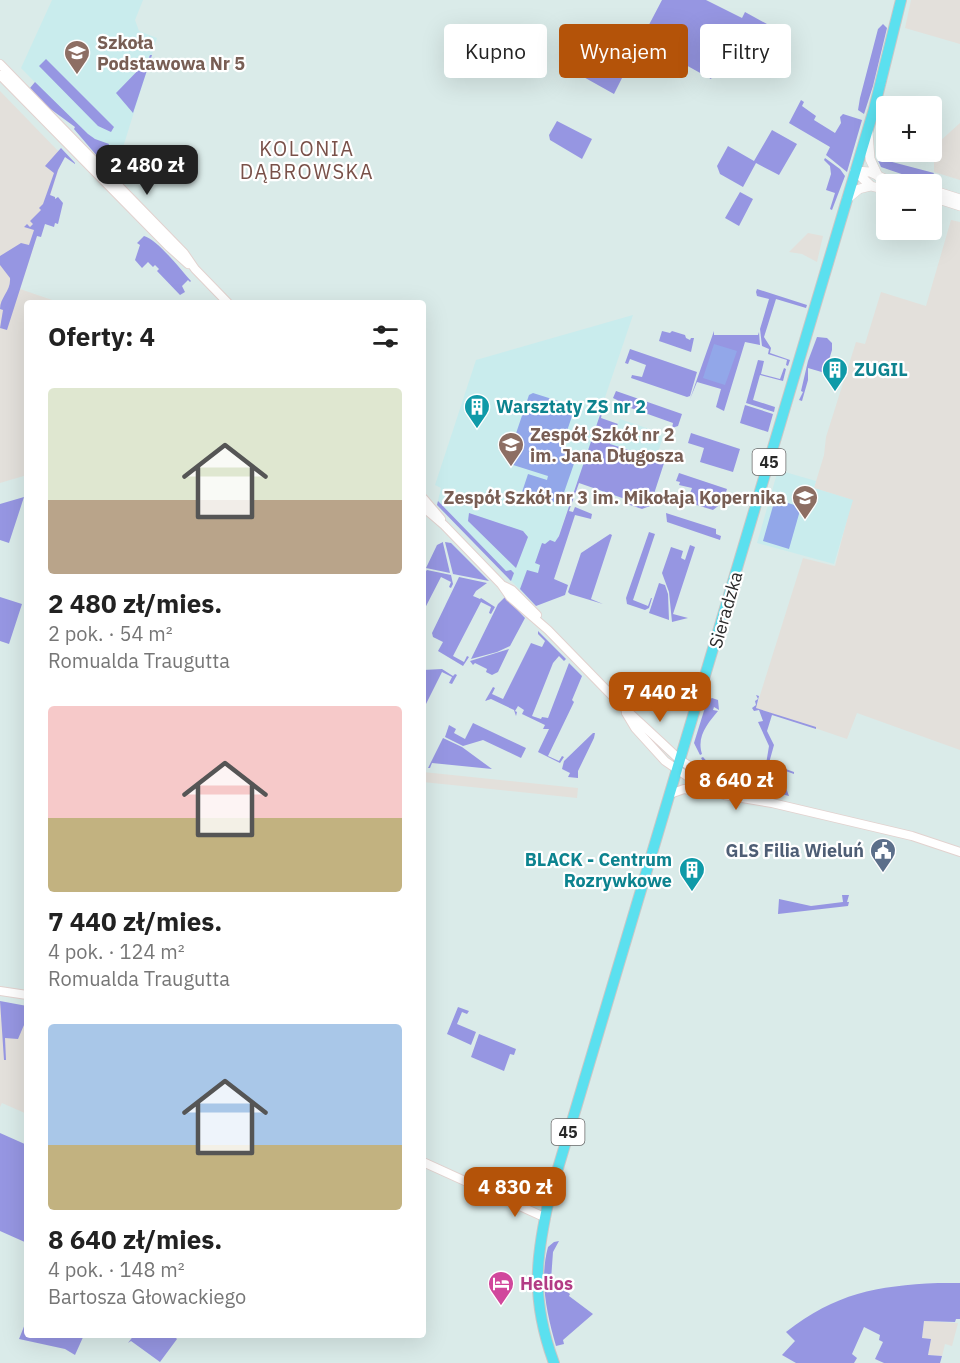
<!DOCTYPE html>
<html lang="pl">
<head>
<meta charset="utf-8">
<style>
	:root { --surface:#fff; --page:#f6f6f6; --text:#222; --muted:#767676; --accent:#b45309 }
	body { margin:0; font-family:"IBM Plex Sans",sans-serif; background:var(--page); color:var(--text); height:100vh; display:flex; flex-direction:column; font-size:22px; white-space:nowrap }
	* { box-sizing:border-box; margin:0 }
	p { font-size:20px; color:var(--muted) }
	.icon { flex:none; width:33px; height:33px; fill:none; stroke:currentColor; stroke-width:2; stroke-linecap:round; stroke-linejoin:round }
	.map { position:relative; flex:1; overflow:hidden }
	.panel { position:absolute; left:24px; top:300px; width:402px; height:1038px; display:flex; flex-direction:column; background:var(--surface); border-radius:6px; box-shadow:0 6px 24px #0002 }
	.panel>* { flex:none }
	.hud { position:absolute; left:444px; top:24px; width:426px; height:54px; display:flex; gap:12px }
	.controls { position:absolute; left:876px; top:96px; display:grid; gap:12px }
	.controls a { display:grid; place-items:center; width:66px; height:66px; border-radius:6px; background:var(--surface); box-shadow:0 6px 24px #0002; font-size:30px }
	.price { position:absolute; translate:-50% -51px; padding:0 14px; border-radius:12px; background:var(--accent); color:#fff; font-size:20px; line-height:39px; filter:drop-shadow(0 2px 3px #0008) }
	.price::after { content:''; position:absolute; left:50%; top:36px; width:18px; height:14px; margin-left:-9px; background:inherit; clip-path:polygon(0 0,100% 0,50% 100%) }
	.price.on { background:#222; color:#fff }
	ul { padding:0; list-style:none }
	li { display:grid; align-content:center; gap:12px; height:318px; padding:0 24px }
	li span { display:grid; place-items:center; height:186px; border-radius:6px; color:#555 }
	li>.icon { margin-inline-start:auto }
	span .icon { width:108px; height:108px; fill:#fffc; stroke-width:1 }
	li b { font-size:26px }
	h2 { display:flex; justify-content:space-between; align-items:center; height:72px; padding:0 24px; font-size:26px }
	.pill { padding:0 21px; border-radius:6px; background:var(--surface); box-shadow:0 6px 24px #0002; font-size:21px; line-height:54px }
	.pill.on { background:var(--accent); color:#fff }
	.map>svg:first-child { display:block }
</style>
</head>
<body>
<div class="map">
<svg width="960" height="1363" viewBox="0 0 960 1363">
	<rect width="100%" height="100%" fill="#daebe9"/>
	<!-- industrial -->
	<path fill="#e3e0db" d="M911,0H960V44L905,28Z
		M0,91L63,156L20,289L61,303H27V475L0,483Z
		M960,123V180L934,172V159L939,142Z
		M951,220L960,222V750L857,713L847,739L756,708L803,558L835,566L852,500L814,488L824,455L826,437L856,342L865,344L881,292L926,306Z
		M808,233L823,236L817,262L802,254L789,252Z
		M423,772L578,788L577,798L423,782Z
		M0,1002L27,1006V1114L2,1103L0,1107Z
		M924,1321L958,1323L952,1346L945,1344L942,1356L928,1355L931,1339L922,1338Z"/>
	<!-- education -->
	<path fill="#c9eced" d="M52,0H143L135,20L139,31L157,38L120,157L114,155L110,159L21,68Z
		M633,315L598,418L617,425L620,419L661,433L662,440L658,452L666,457L650,506L647,507L577,482L535,605L437,505L441,488L435,485L476,360Z
		M778,470L816,481L814,488L853,500L834,564L757,543Z"/>
	<!-- green -->
	<path fill="#9696e2" d="M662,0H706L742,18L745,12L776,29L764,52L734,35L711,79L641,40Z
		M883,24L887,28L873,86L864,114L858,110L860,98L878,29Z
		M606,35L635,52L614,94L580,75L599,38Z
		M150,55H152L133,113L116,93L148,60Z
		M46,59L114,127L111,132L98,126L39,66Z
		M35,82L88,134L95,139L109,144L108,149L118,152L120,147L122,148L120,156L113,154L111,159L118,162L115,169L109,170L74,129L75,127L45,105L30,88Z
		M801,100L804,102L802,106L816,116L814,120L835,133L841,123L840,117L843,114L862,120L847,172L826,155L830,147L789,123Z
		M557,121L592,139L582,159L550,140L549,135Z
		M772,130L797,144L779,175L756,163L743,187L720,174L717,166L728,146L754,161Z
		M61,148L75,163V164L65,157L58,170L50,195L55,197V199L58,197L63,203L58,224L55,223L54,227L45,224L41,237L37,236L7,330L0,328L3,310L0,309C0,297 11,291 10,278L0,265V256L21,243L29,245L34,230L24,227L27,224L30,227L33,224L30,221L41,210L39,208L43,204L54,173L45,166Z
		M825,158L840,169L845,176L832,210L830,209L835,193L826,190L831,174L830,166L824,160Z
		M877,158L934,173L928,183L881,167Z
		M740,192L753,199L739,226L725,218Z
		M144,236C157,239 181,270 191,281L190,282L188,280L182,286L185,292L180,295L157,271L159,269L155,265L153,267L148,262L142,268L135,260L140,245L137,243Z
		M757,289L807,305L806,308L776,299L764,337L771,348L770,353L790,360L788,366L786,365L787,360L768,354L769,349L762,346L760,329L769,299L757,296L756,292Z
		M662,331L670,333L672,331L685,335L686,338L690,340L691,338H694L691,352L659,341Z
		M714,331V335H758L759,332L760,345L745,342L724,411L716,407L721,389L697,382L690,399Z
		M817,337L827,338L832,343V350L825,373L808,368V380L802,401L799,400L803,392L801,391L808,361Z
		M630,349L697,372L690,396L687,397L631,378L632,375L642,377L646,365L630,359L628,364L625,363Z
		M758,360L764,361L761,374L780,379L784,368L786,369L783,381L760,375L753,400L775,407L774,412L746,403Z
		M616,391L682,414L678,426L672,428L673,423L628,407L625,412L622,408L623,403L613,398Z
		M745,405L773,414L768,432L740,423Z
		M602,409H603L601,418L618,424L614,429L610,444L638,453V459L640,454L645,455L646,453L655,456L657,452L666,457L650,506L642,509L627,504L628,500L579,483L569,511L573,512L575,507L592,514L591,519L575,515L554,579L568,585L565,595L536,606L520,589L527,570L538,573L540,565L535,563L542,543L545,544L550,540L555,542L559,536Z
		M691,433L740,449L733,472L700,462L704,448L688,443Z
		M679,473L727,489L722,503L713,510L680,500V496L688,499L692,488L679,485L680,482L676,481Z
		M24,497L9,543L0,540V504Z
		M438,501L506,571L511,570L514,573L511,581L437,505Z
		M469,513L523,531L528,537L516,568L468,521Z
		M666,513L716,529V534L721,536L720,540L667,522Z
		M649,532L655,534L633,600L648,606L651,598H652L649,608L645,610L627,604L626,598Z
		M610,534L612,535L591,599L603,604L570,594L568,592L581,553Z
		M443,542V543L450,573L426,568L437,545Z
		M445,542L451,543L489,581L453,574Z
		M690,545L695,547L673,614L688,618L672,622L669,592L662,573L671,547L683,551L681,558L685,560Z
		M427,570L451,575L453,584L451,588L449,587L451,582L441,577L423,612V574Z
		M459,577L487,583L476,591L473,596L480,599L481,598L495,607L491,614L489,613L491,607L481,602L453,656L464,662L467,656L469,657L463,666L438,651L443,642L433,637L432,633Z
		M659,583L665,585L668,594L669,620L649,613Z
		M0,597L22,604L9,644L0,641Z
		M505,597L525,618L510,646L497,652L471,659L498,604Z
		M538,631L566,659L564,661L559,656L553,663L532,716L541,719L542,717L548,718L569,663L582,676L572,700L574,702L548,756L559,761L562,756L564,757L560,763L538,752L549,729H543L545,725L522,714L524,710L518,706L515,711L517,712L516,716L514,710L491,699L485,701L493,687L495,688L492,694L503,699L531,643L542,647L545,641L538,634Z
		M509,649L498,672L492,675L486,672L487,669L475,663L473,665L470,661Z
		M442,669L453,676L455,674L457,675L452,684L449,683L452,677L442,672L423,710V670Z
		M756,695L759,696L756,708L816,727V729L772,715L767,731L774,745L769,763L794,772V774L766,764L769,746L758,722L763,721L759,710L754,711L752,708L756,705L755,701L758,699Z
		M712,698L718,700L719,710L714,707L713,710L718,711C709,722 696,736 702,754L700,755L694,743L707,701Z
		M473,723L526,748L521,758L483,740L463,746L445,737L449,725L456,729L454,733L465,739Z
		M593,733H595L594,738L578,771V778L568,777L570,773L562,769L564,761Z
		M443,738L462,747L492,769L432,763L430,768H428Z
		M703,757L711,766L742,777V780L747,781L748,778L755,780L759,786L773,789L772,784L786,788L789,796C766,790 712,780 701,758Z
		M842,895H849L847,902H849L848,906L778,914L779,899L811,906L843,902Z
		M0,1001L27,1006V1018L18,1039L5,1038L6,1060H4Z
		M458,1007L469,1011L467,1014L462,1012L457,1024L476,1032L471,1045L447,1034Z
		M479,1034L516,1049L514,1055L510,1054L504,1071L471,1057Z
		M0,1133L27,1145V1243L0,1231Z
		M559,1241L553,1252L551,1280L570,1294L569,1296L593,1314L563,1340L564,1344L556,1346C547,1314 539,1280 548,1247L554,1242Z
		M938,1283H960V1319H956L955,1322L924,1321L922,1338L931,1339L928,1355L942,1356L940,1363H884L875,1359L883,1342L879,1340L880,1335L864,1327L852,1354L857,1358L854,1363H796L782,1355L795,1341L786,1332C836,1293 876,1286 938,1283Z
		M27,1319V1335H84L75,1355L65,1349L19,1339Z
		M134,1335H173L177,1339L160,1362L131,1341L128,1343Z"/>
	<!-- pitch -->
	<path fill="#92a7e9" d="M714,344L737,351L725,385L703,378Z
		M533,393L571,405L572,403L576,404L561,449L577,455L560,504L522,492L528,474L547,480L548,476L510,464L507,460L529,395Z
		M775,499L801,507L789,549L763,541Z"/>
	<g fill="none" stroke-linecap="round" stroke-linejoin="round">
		<defs>
			<path id="tertiary" d="M0,64L184,253L195,269L228,303
				M0,75L168,246L188,264
				M423,498L441,519
				M423,507L444,525L501,584L510,597L548,630L623,707L663,744L680,760L699,772L752,799
				M504,586L512,590L537,615
				M626,713L635,728L665,761L694,781L724,795L772,803L912,836L960,852
				M670,794L684,789L715,794
				M0,991L27,995
				M423,1162L544,1217"/>
			<path id="secondary" d="M868,132L870,159L878,176
				M855,171L870,172L896,184
				M855,171L871,186L886,190
				M932,190L960,199
				M932,197L960,206
				M847,199L859,189L871,186"/>
			<path id="primary" d="M554,1363C531,1300 535,1259 550,1195L874,109L901,0"/>
		</defs>
		<!-- tertiary casing -->
		<use href="#tertiary" stroke="#e2d2cf" stroke-width="10"/>
		<!-- secondary casing -->
		<use href="#secondary" stroke="#e2d2cf" stroke-width="10"/>
		<!-- primary casing -->
		<use href="#primary" stroke="#c7c7c7" stroke-width="12"/>
		<!-- tertiary -->
		<use href="#tertiary" stroke="#fff" stroke-width="8"/>
		<!-- secondary -->
		<use href="#secondary" stroke="#fff" stroke-width="9"/>
		<!-- primary -->
		<use href="#primary" stroke="#5be0ef" stroke-width="10"/>
	</g>
	<!-- icons -->
	<defs>
		<symbol id="school-pin" viewBox="-11 -11 22 30"><path d="M0 17L-7.5 6A9.5 9.5 0 1 1 7.5 6Z" fill="#8d6e63" stroke="#fff"/><path d="M0-5L7-2L0 1L-7-2ZM-4 1L0 2.5L4 1V4Q0 6-4 4Z" fill="#fff"/></symbol>
		<symbol id="building-pin" viewBox="-11 -11 22 30"><path d="M0 17L-7.5 6A9.5 9.5 0 1 1 7.5 6Z" fill="#0f9aa8" stroke="#fff"/><path d="M-4-6H4V6H1V3H-1V6H-4ZM-2.5-4.3h1.7v1.8h-1.7ZM.8-4.3h1.7v1.8H.8ZM-2.5-1h1.7V.8h-1.7ZM.8-1h1.7V.8H.8Z" fill="#fff"/></symbol>
		<symbol id="civic-pin" viewBox="-11 -11 22 30"><path d="M0 17L-7.5 6A9.5 9.5 0 1 1 7.5 6Z" fill="#5c6f8a" stroke="#fff"/><path d="M-.6-6.5H3V-4.5H.6V-3L4-1V1h2V6H-6V1h2V-1L-.6-3ZM-1.2 2.5V6h2.4V2.5Z" fill="#fff"/></symbol>
		<symbol id="hotel-pin" viewBox="-11 -11 22 30"><path d="M0 17L-7.5 6A9.5 9.5 0 1 1 7.5 6Z" fill="#d1479c" stroke="#fff"/><path d="M-6-4.5h1.5V1H6V5H4.5V3h-9V5H-6ZM-4 0a1.8 1.8 0 1 1 3.6 0ZM.5 0V-2.5h3Q6-2.5 6 0Z" fill="#fff"/></symbol>
	</defs>
	<g fill-rule="evenodd">
		<use href="#school-pin" x="62" y="38" width="30" height="40"/>
		<use href="#building-pin" x="820" y="355" width="30" height="40"/>
		<use href="#building-pin" x="462" y="392" width="30" height="40"/>
		<use href="#school-pin" x="496" y="430" width="30" height="40"/>
		<use href="#school-pin" x="790" y="483" width="30" height="40"/>
		<use href="#civic-pin" x="868" y="836" width="30" height="40"/>
		<use href="#building-pin" x="677" y="855" width="30" height="40"/>
		<use href="#hotel-pin" x="486" y="1269" width="30" height="40"/>
	</g>
	<g text-anchor="middle" stroke-width="4.5" stroke-linejoin="round" paint-order="stroke">
		<!-- shield labels -->
		<g fill="#fff" stroke="#696969" stroke-width="1.5">
			<rect x="752.5" y="449" width="33" height="26" rx="4.5"/>
			<rect x="551.5" y="1119" width="33" height="26" rx="4.5"/>
		</g>
		<g font-size="16" font-weight="bold" fill="#292929">
			<text x="769" y="468">45</text>
			<text x="568" y="1138">45</text>
		</g>
		<!-- education labels -->
		<g font-size="18" font-weight="bold" fill="#785e54" stroke="#fff" text-anchor="start">
			<text x="97" y="49">Szkoła<tspan x="97" dy="21">Podstawowa Nr 5</tspan></text>
			<text x="530" y="441">Zespół Szkół nr 2<tspan x="530" dy="21">im. Jana Długosza</tspan></text>
			<text x="786" y="504" text-anchor="end">Zespół Szkół nr 3 im. Mikołaja Kopernika</text>
		</g>
		<!-- culture labels -->
		<g font-size="18" font-weight="bold" fill="#0d838f" stroke="#fff" text-anchor="start">
			<text x="854" y="376">ZUGIL</text>
			<text x="496" y="413">Warsztaty ZS nr 2</text>
			<text x="672" y="866" text-anchor="end">BLACK - Centrum<tspan x="672" dy="21">Rozrywkowe</tspan></text>
		</g>
		<!-- street labels -->
		<g font-size="18" fill="#292929" stroke="#fff">
			<text transform="translate(726 610) rotate(-74)" y="6">Sieradzka</text>
		</g>
		<!-- service labels -->
		<g font-size="18" font-weight="bold" fill="#4e5e75" stroke="#fff" text-anchor="end">
			<text x="864" y="857">GLS Filia Wieluń</text>
		</g>
		<!-- hotel labels -->
		<g font-size="18" font-weight="bold" fill="#b23c85" stroke="#fff" text-anchor="start">
			<text x="520" y="1290">Helios</text>
		</g>
		<!-- neighbourhood labels -->
		<g font-size="20" letter-spacing="1.5" fill="#795149" stroke="#fff">
			<text x="307" y="156">KOLONIA<tspan x="307" dy="23">DĄBROWSKA</tspan></text>
		</g>
	</g>
</svg>
<div class="controls">
<a>+</a>
<a>−</a>
</div>
<b class="price on" style="left:147px;top:196px">2 480 zł</b>
<b class="price" style="left:660px;top:723px">7 440 zł</b>
<b class="price" style="left:736px;top:811px">8 640 zł</b>
<b class="price" style="left:515px;top:1218px">4 830 zł</b>
<div class="hud">
<a class="pill">Kupno</a>
<a class="pill on">Wynajem</a>
<a class="pill">Filtry</a>
</div>
<section class="panel">
<h2>Oferty: 4<svg class="icon" aria-label="filters" viewBox="0 0 24 24"><path d="M4 7h16M4 17h16"/><circle cx="9" cy="7" r="2"/><circle cx="15" cy="17" r="2"/></svg></h2>
<ul>
<li><span style="background:linear-gradient(#dfe7d0 60%,#b9a48a 0)"><svg class="icon" aria-label="home" viewBox="0 0 24 24"><path d="M3 11l9-7 9 7M6 9v11h12V9"/></svg></span><div><b>2 480 zł/mies.</b><p>2 pok. · 54 m²</p><p>Romualda Traugutta</p></div></li>
<li><span style="background:linear-gradient(#f6c9c9 60%,#c2b280 0)"><svg class="icon" aria-label="home" viewBox="0 0 24 24"><path d="M3 11l9-7 9 7M6 9v11h12V9"/></svg></span><div><b>7 440 zł/mies.</b><p>4 pok. · 124 m²</p><p>Romualda Traugutta</p></div></li>
<li><span style="background:linear-gradient(#a9c7e8 65%,#c2b280 0)"><svg class="icon" aria-label="home" viewBox="0 0 24 24"><path d="M3 11l9-7 9 7M6 9v11h12V9"/></svg></span><div><b>8 640 zł/mies.</b><p>4 pok. · 148 m²</p><p>Bartosza Głowackiego</p></div></li>
</ul>
</section>
</div>
</body>
</html>
